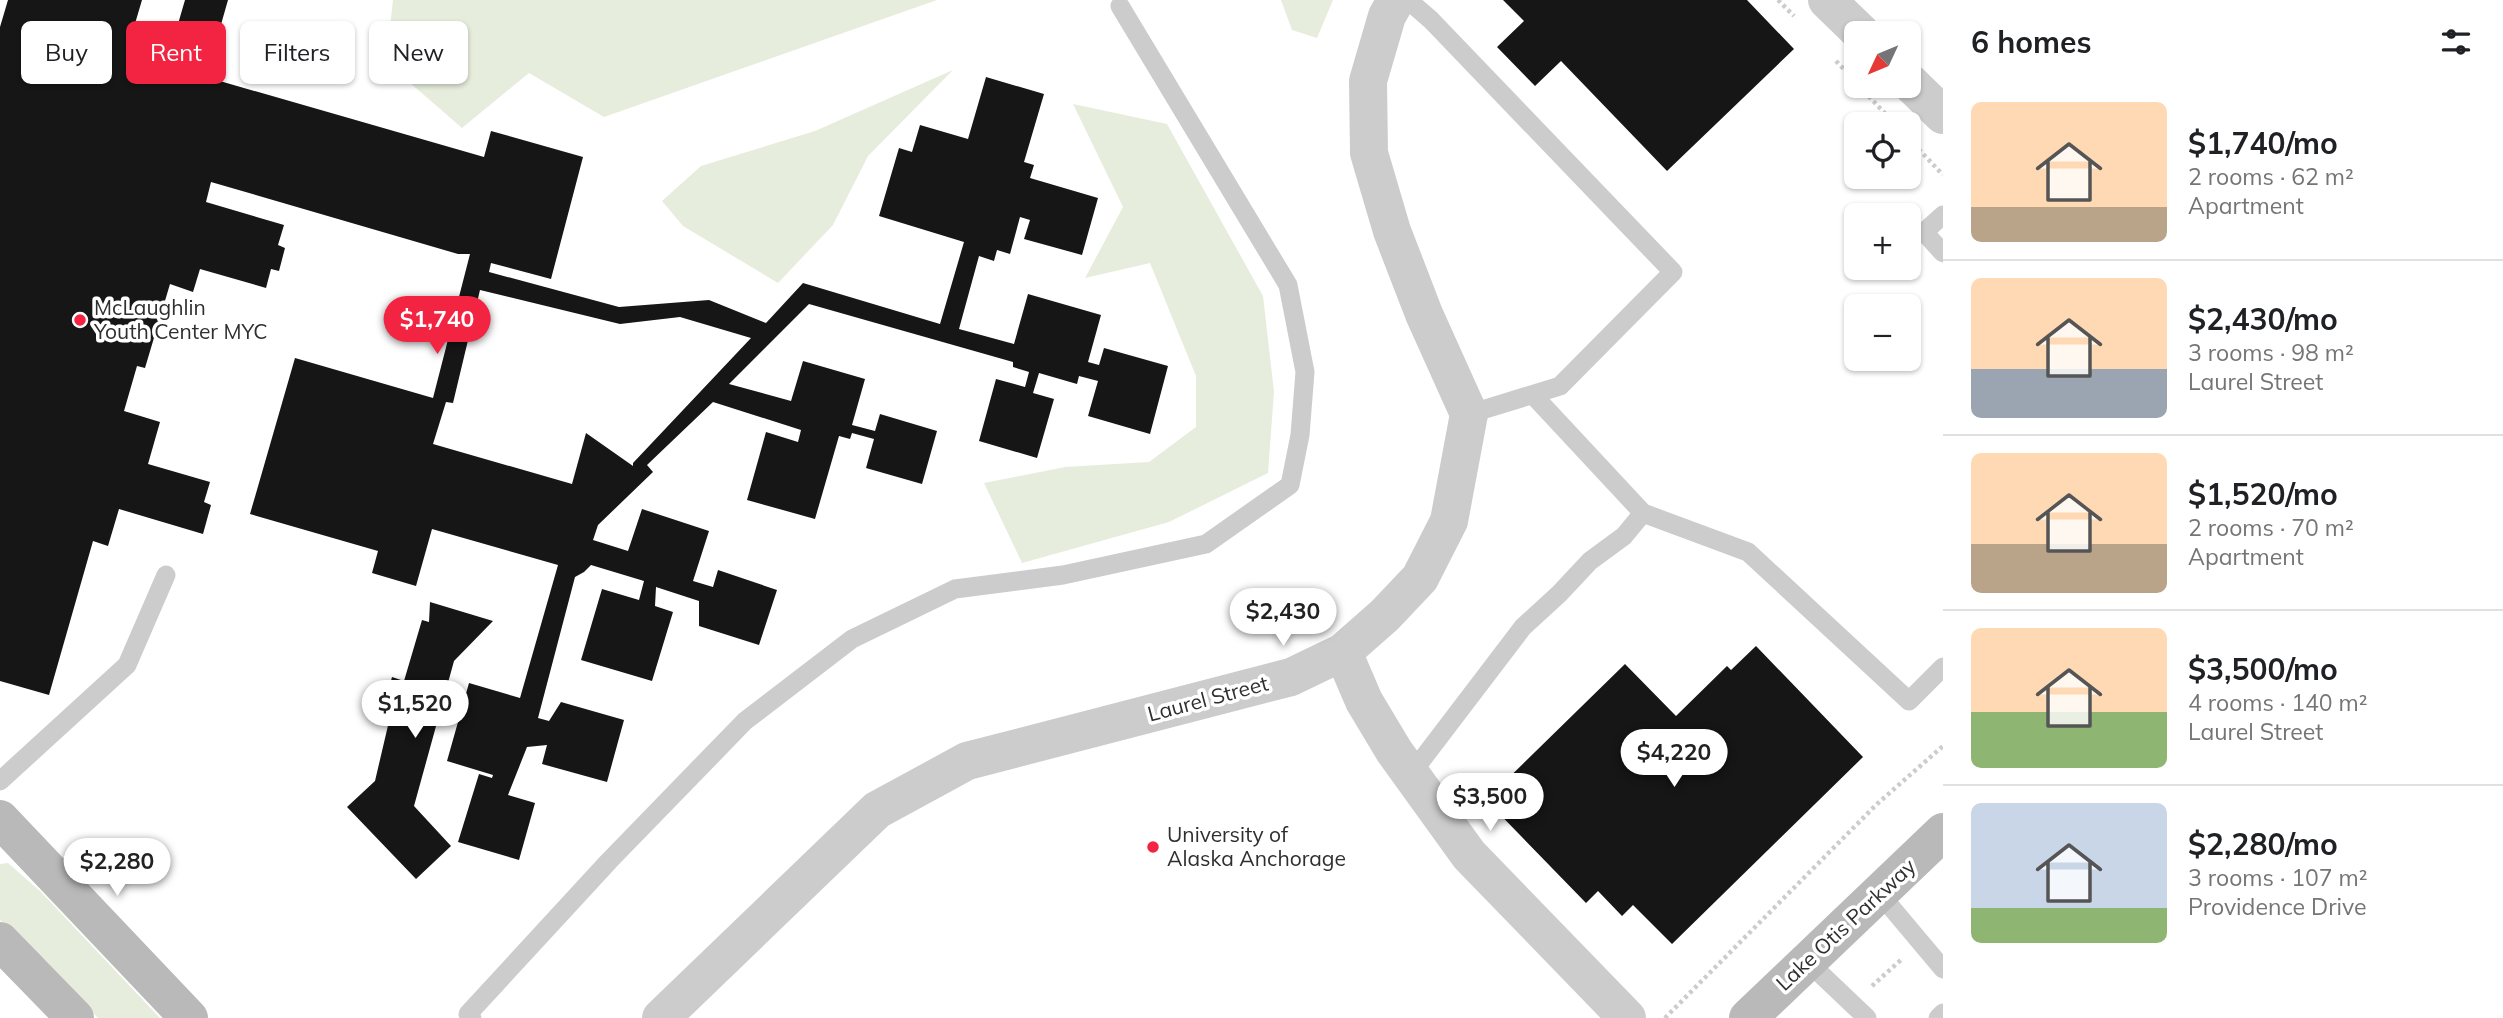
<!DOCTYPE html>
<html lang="en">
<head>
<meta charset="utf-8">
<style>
	:root { --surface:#fff; --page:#f6f6f6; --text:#202124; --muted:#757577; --line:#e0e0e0; --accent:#f32442 }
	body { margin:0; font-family:Mulish,sans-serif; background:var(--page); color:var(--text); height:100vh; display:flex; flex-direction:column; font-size:26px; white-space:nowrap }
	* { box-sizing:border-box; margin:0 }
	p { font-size:23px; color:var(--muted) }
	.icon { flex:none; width:38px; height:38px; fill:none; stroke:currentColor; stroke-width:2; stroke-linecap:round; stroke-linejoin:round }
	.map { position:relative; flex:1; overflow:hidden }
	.sheet { display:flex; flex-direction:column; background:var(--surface); width:560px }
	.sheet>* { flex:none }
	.hud { position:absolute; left:21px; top:21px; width:665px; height:63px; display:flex; gap:14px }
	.needle { width:46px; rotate:226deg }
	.fabs { position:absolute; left:1844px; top:21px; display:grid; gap:14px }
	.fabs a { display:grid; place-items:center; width:77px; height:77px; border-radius:10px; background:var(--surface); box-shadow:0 2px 5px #0004; font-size:35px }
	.price { position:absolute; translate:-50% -60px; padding:0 16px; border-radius:24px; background:#fff; color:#222; font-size:23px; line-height:46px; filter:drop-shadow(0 2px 4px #0008) }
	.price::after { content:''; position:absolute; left:50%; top:42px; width:21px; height:16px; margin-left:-10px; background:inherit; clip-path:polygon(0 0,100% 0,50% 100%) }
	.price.active { background:var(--accent); color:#fff }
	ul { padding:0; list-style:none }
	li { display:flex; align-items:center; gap:21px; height:175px; padding:0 28px }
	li+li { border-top:2px solid var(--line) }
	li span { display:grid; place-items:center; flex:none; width:196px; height:140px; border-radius:10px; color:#555 }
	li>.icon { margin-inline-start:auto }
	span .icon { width:84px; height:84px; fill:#fffc; stroke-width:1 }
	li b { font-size:30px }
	h2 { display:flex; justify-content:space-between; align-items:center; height:84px; padding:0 28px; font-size:30px }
	.pill { padding:0 24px; border-radius:10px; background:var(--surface); box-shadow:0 2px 5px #0004; font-size:24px; line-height:63px }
	.pill.active { background:var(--accent); color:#fff }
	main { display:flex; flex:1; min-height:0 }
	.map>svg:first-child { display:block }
</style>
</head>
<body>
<main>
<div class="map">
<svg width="1943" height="1018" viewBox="0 0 1943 1018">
	<rect width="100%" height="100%" fill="#fff"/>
	<!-- green -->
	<path fill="#e6eddc" d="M393,0H937L604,117L529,73L462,128L386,62Z
		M1281,0H1333L1317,38L1292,30Z
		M953,70L868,156L833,225L778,283L683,226L662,201L701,166L815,131Z
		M1073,104L1167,124L1263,296L1274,392L1268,473L1169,522L1022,563L984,483L1065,467L1149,462L1196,427V376L1150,263L1085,278L1123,207Z
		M8,863L41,892L160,1018H98L0,920V864Z"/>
	<!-- building -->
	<path fill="#161616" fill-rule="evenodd" d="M8,0H142L126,54L166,65L185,0H228L206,77L484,157L491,131L583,157L551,279L491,263L489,272L619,307L709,300L766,323L803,283L940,324L964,242L879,216L899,148L912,152L920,125L968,139L986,77L1044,94L1024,162L1034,165L1030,178L1098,198L1082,255L1024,239L1030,220L1020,217L1010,254L997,250L994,261L979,256L959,329L1014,344L1028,294L1101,315L1088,362L1099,365L1104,348L1168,366L1150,434L1088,416L1098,381L1079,376L1077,384L1039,373L1033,393L1054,399L1037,458L979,441L996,379L1025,387L1029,372L1013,367V362L809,304L729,384L791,401L803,361L865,379L852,425L875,431L880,414L937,431L922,484L866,468L874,439L852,433L850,439L839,436L815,519L747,500L766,432L798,442L801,430L713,402L647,465L653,472L598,525L593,540L628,551L642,509L709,531L693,581L713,587L718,570L777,590L759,645L699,626V601L656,587L655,606L673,612L652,681L581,660L602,589L639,600L644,581L591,565L584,572L575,577L538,718L549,721L561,702L624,720L607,782L542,764L547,745L527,747L508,795L535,803L519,860L458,842L479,774L492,778L493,775L447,761L469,683L520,698L558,565L432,529L416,586L372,573L378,551L250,514L295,358L433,398L470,254H458L211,182L206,202L284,225L278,245L285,248L279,271L271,269L266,288L200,269L193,292L170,284L145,368L137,366L124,411L160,422L148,464L210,482L204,502L211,505L203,534L119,509L108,546L93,541L49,695L0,681V27ZM480,290L620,324L680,317L751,338L633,463V466L586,433L572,484L433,444L446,402L453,403Z
		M1503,0H1747L1794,49L1667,171L1561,61L1535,86L1497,47L1524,21Z
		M430,602L493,621L454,661L414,806L451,846L416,879L347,807L375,781L390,717L382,713L392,677L404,681L422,620L429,622Z
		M1756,646L1863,757L1672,944L1633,905L1622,916L1598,891L1586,903L1486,800L1625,664L1676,716L1727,666L1731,670Z"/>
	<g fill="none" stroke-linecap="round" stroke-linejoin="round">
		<!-- path -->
		<path stroke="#ccc" stroke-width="4.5" stroke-dasharray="3.5 3.5" stroke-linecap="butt" d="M1778,0L1794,16
			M1836,61L1857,83
			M1859,86L1895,124
			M1909,139L1943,175
			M1872,986L1902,959
			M1665,1018L1877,804L1943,746"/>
		<!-- service -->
		<path stroke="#ccc" stroke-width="19" d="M1408,0L1431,20L1673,272L1560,386L1469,414
			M1943,215L1924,232L1943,253
			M1534,396L1643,513L1748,552L1909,701L1943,667
			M1411,774L1523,627L1559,594L1590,561L1624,536L1643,513
			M0,781L127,665L166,575
			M1880,894L1943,969
			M1807,961L1867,1018
			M472,1018L468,1014L609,861L745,721L852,639L955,589L1063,575L1206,544L1290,485L1300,435L1305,372L1288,285L1120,6
			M1938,1018L1943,1013"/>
		<!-- minor -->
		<path stroke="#ccc" stroke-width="38" d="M1827,0L1861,33
			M1909,82L1943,115
			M1343,652L1364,701L1394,751L1469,855L1627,1018
			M661,1018L877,810L967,761L1291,677L1343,652L1385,615L1420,578L1449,521L1469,414L1424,314L1392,231L1369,153L1368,81L1387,16L1396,0"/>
		<!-- secondary -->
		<path stroke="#b9b9b9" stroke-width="38" d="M0,819L189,1018
			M0,941L75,1018
			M1748,1018L1943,832"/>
	</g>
	<!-- markers -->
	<g fill="#f32442" stroke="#fff" stroke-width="2.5">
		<circle cx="80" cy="320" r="7"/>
		<circle cx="1153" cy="847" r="7"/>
	</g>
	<g text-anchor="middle" stroke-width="7" stroke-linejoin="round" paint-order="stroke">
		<!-- poi labels -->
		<g font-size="21" fill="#2f2f2f" stroke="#fff" text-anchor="start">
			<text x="94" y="315">McLaughlin<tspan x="94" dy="24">Youth Center MYC</tspan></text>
			<text x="1167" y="842">University of<tspan x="1167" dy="24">Alaska Anchorage</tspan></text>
		</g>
		<!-- street labels -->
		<g font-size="21" fill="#2f2f2f" stroke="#fff">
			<text transform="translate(1208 699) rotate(-15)" y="7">Laurel Street</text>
			<text transform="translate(1846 925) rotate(-43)" y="7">Lake Otis Parkway</text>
		</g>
	</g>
</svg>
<div class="fabs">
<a><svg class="needle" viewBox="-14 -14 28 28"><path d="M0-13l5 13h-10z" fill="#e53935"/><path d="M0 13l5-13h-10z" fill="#757577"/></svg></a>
<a><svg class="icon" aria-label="locate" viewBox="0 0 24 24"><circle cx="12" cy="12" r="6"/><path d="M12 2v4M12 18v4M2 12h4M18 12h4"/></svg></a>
<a>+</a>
<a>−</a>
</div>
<b class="price active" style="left:437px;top:356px">$1,740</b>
<b class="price" style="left:1283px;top:648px">$2,430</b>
<b class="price" style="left:415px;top:740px">$1,520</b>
<b class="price" style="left:1674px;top:789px">$4,220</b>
<b class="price" style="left:1490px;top:833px">$3,500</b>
<b class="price" style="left:117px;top:898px">$2,280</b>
<div class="hud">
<a class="pill">Buy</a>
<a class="pill active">Rent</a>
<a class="pill">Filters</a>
<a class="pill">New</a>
</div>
</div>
<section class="sheet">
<h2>6 homes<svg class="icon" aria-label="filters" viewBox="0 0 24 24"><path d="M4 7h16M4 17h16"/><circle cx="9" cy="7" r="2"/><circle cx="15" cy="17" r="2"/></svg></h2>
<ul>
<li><span style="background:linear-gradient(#ffd9b3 75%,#b9a48a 0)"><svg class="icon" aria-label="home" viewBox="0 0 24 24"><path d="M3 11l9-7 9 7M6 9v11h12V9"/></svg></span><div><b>$1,740/mo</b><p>2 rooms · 62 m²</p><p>Apartment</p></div></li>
<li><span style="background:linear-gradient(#ffd9b3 65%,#9aa5b1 0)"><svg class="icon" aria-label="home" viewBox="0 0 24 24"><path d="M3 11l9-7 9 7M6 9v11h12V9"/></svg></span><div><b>$2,430/mo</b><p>3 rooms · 98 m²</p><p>Laurel Street</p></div></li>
<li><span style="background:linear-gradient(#ffd9b3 65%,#b9a48a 0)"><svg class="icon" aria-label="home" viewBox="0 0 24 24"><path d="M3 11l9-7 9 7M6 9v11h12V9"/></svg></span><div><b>$1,520/mo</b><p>2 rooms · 70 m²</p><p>Apartment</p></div></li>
<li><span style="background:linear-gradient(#ffd9b3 60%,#8fb573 0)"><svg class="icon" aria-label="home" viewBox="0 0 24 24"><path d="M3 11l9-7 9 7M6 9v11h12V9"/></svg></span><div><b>$3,500/mo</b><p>4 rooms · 140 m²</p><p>Laurel Street</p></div></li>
<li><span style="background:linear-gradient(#c9d6e8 75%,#8fb573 0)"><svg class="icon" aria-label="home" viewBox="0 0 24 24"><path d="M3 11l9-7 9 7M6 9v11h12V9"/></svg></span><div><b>$2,280/mo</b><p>3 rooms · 107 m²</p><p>Providence Drive</p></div></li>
</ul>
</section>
</main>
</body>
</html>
